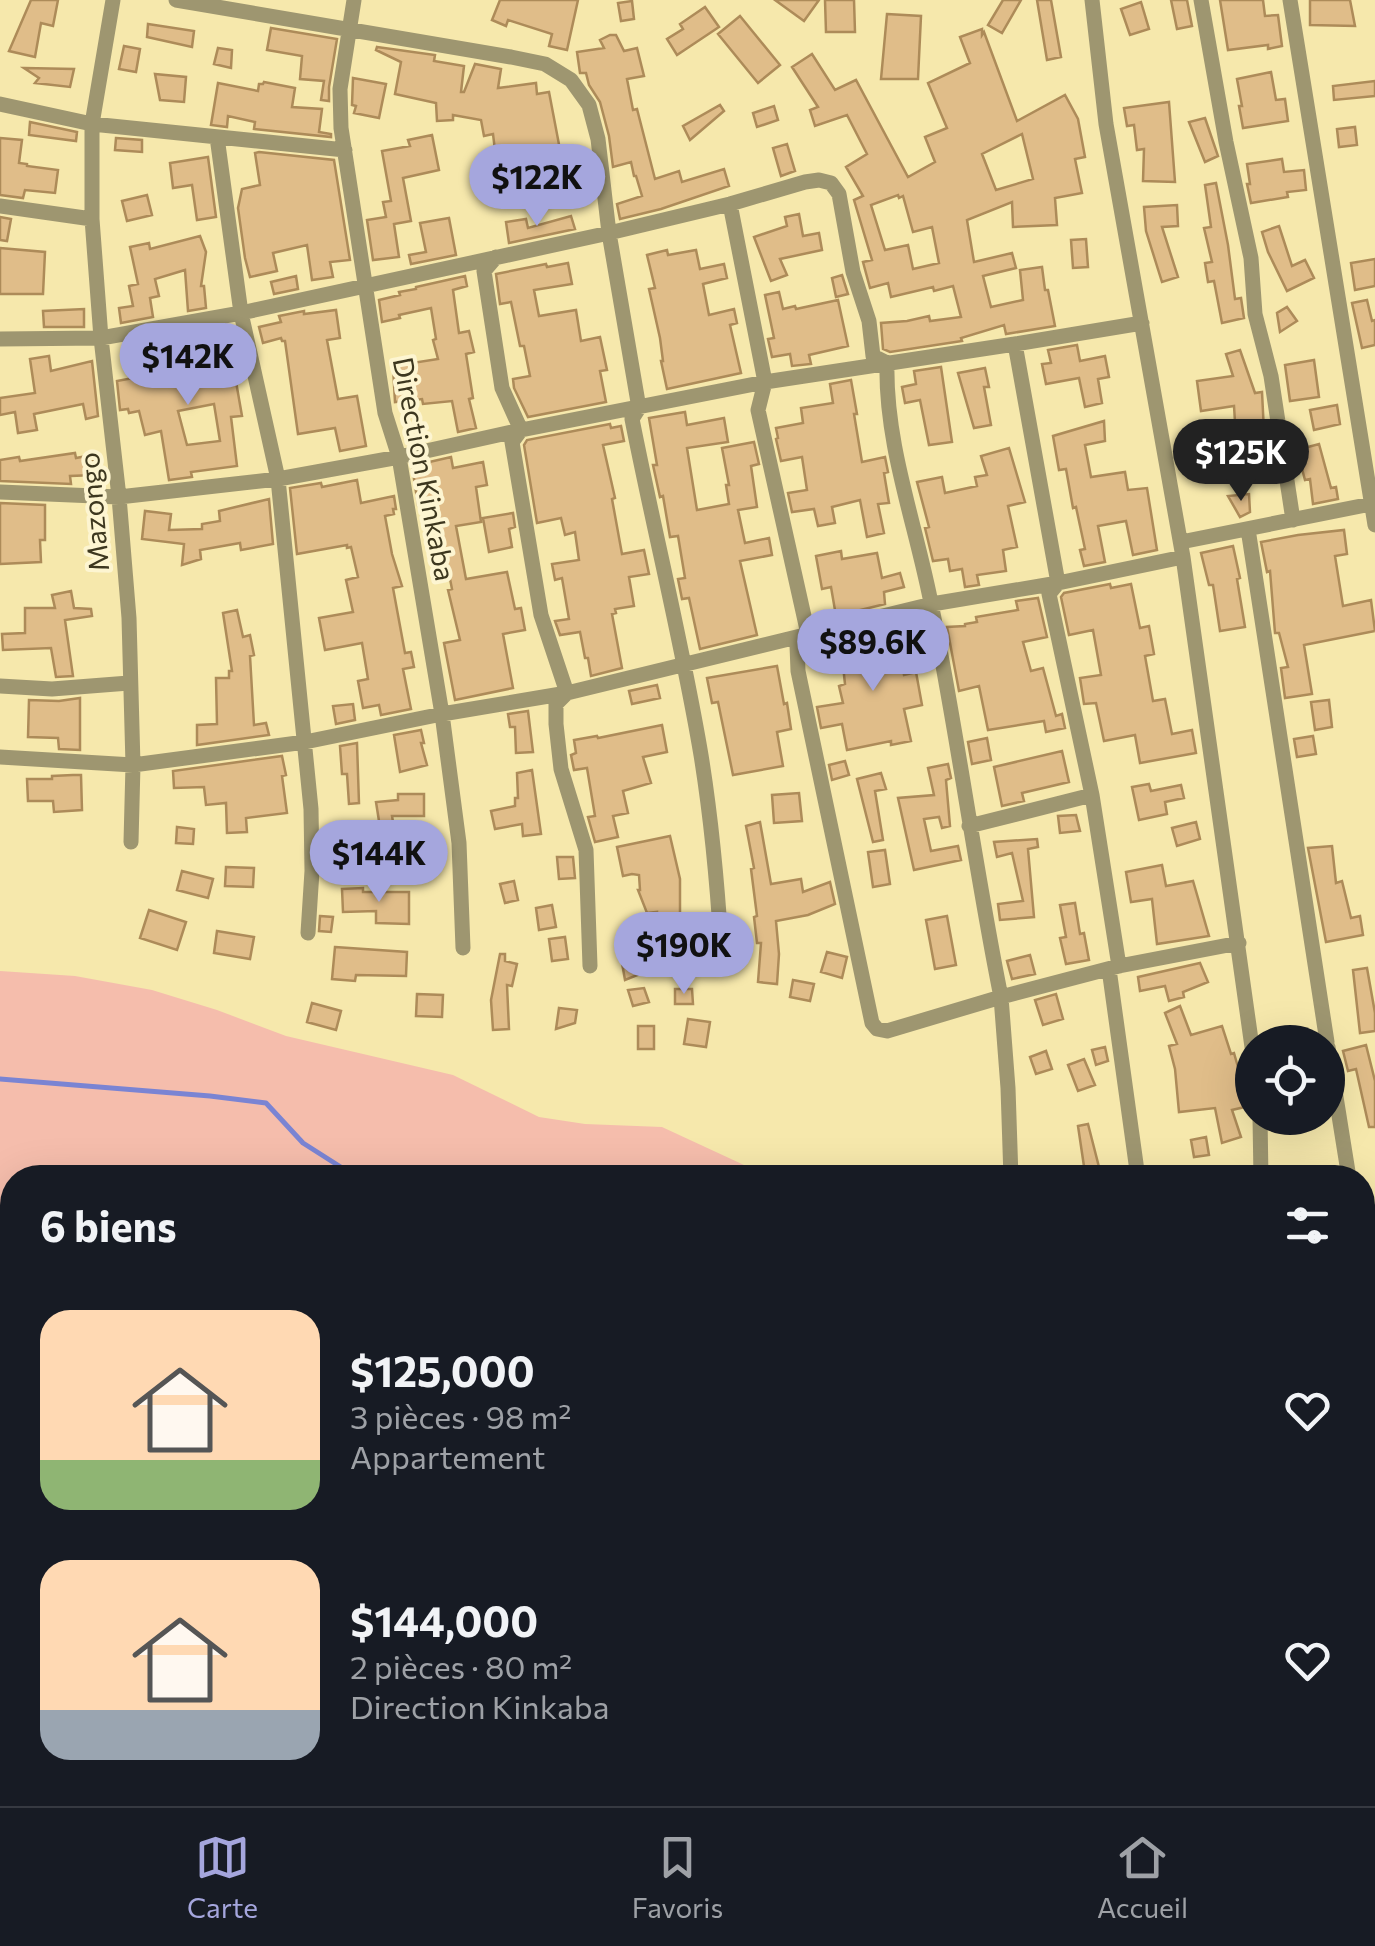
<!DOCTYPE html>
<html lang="fr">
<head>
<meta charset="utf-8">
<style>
	:root { --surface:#171b24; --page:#20242c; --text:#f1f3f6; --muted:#9ea1a6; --line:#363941; --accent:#a5a6dd }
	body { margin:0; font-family:Commissioner,sans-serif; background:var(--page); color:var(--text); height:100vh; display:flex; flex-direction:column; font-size:38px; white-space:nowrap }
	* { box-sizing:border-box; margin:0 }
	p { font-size:32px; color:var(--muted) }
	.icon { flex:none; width:55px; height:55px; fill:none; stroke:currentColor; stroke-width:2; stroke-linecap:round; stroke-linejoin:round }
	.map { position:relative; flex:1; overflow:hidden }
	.side { position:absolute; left:0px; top:1165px; width:1375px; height:642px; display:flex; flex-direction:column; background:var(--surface); border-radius:40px 40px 0 0; box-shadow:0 10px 40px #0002 }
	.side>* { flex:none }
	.fabs { position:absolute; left:1235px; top:1025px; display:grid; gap:20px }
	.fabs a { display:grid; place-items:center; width:110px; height:110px; border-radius:50%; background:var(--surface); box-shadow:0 10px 40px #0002; font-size:50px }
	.price { position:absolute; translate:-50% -85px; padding:0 22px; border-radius:35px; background:var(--accent); color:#111; font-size:32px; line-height:65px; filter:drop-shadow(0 2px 5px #0008) }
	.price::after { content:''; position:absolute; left:50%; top:60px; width:30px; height:22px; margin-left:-15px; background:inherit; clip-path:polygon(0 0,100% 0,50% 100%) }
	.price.selected { background:#222; color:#fff }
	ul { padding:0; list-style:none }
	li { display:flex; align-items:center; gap:30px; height:250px; padding:0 40px }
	li span { display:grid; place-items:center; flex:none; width:280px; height:200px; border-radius:30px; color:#555 }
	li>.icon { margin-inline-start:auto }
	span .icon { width:120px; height:120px; fill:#fffc; stroke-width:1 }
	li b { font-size:42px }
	h2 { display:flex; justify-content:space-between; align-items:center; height:120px; padding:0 40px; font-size:42px }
	.tab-bar { display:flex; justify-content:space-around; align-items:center; height:140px; border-top:2px solid var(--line); background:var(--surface); font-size:28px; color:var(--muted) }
	.tab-bar a { display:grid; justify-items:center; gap:5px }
	.tab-bar .selected { color:var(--accent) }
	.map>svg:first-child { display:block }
</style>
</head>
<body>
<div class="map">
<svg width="1375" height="1806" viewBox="0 0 1375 1806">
	<rect width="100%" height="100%" fill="#f6e8ac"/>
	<!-- green -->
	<path fill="#f5bdac" d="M0,971L75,976L152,990L217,1010L286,1036L453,1075L539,1117L585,1124L662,1127L770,1177L12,1178V1304L10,1307L0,1306Z
		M1363,1363L1369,1365L1375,1382V1602L1363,1600Z
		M213,1795H526L522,1806H209Z"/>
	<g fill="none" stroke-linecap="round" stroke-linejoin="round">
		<!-- stream -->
		<path stroke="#7a84d3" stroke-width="5" d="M0,1079L210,1096L266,1103L303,1143L358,1178
			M1362,1546L1375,1543
			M464,1806L472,1795"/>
	</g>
	<!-- building -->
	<path fill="#e0bd89" stroke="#ad8b59" stroke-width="2.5" fill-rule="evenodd" d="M31,0H58L53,26L41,23L35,57L9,51Z
		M500,0H578L567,50L549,46L552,34L508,20L506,26L492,20Z
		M775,0H819L804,21Z
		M825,0H854L855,32H826Z
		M1003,0H1021L1002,33L988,25Z
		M1037,0H1051L1061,57L1047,60Z
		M1171,0H1187L1192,26L1177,29Z
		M1220,0H1263L1265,16L1278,15L1282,46L1268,49V45L1228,50Z
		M1310,0H1350L1355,26L1310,25Z
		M632,1L634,19L621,21L618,3Z
		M1141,2L1149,29L1130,35L1121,9Z
		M705,7L719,27L677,55L667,39L683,29L680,24Z
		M887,14L921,16L918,79H881Z
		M740,16L780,65L758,83L718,34Z
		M148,24L194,31L192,47L147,37Z
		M271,28L337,39L329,87V101L321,100L324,81L300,79L302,56L267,50Z
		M982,29V35L984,32L1017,121L1065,95L1078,119L1085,157L1075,159L1082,193L1055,198L1057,225L1013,227L1012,202L967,220L974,262L1012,253L1016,268L983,276L991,307L1023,300L1020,270L1042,267L1045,290H1048L1055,326L1006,334L1004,325L961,338L962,341L890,352L883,349L881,323L907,321L929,316L930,321L961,317L953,286L934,291L933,287L891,297L888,283L870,288L863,262L872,260L854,200L863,196L846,167L867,154L847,115L815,126L810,110L818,107L792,67L812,54L835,90L856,80L908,177L935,162L925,137L947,128L928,83L970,63L960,37ZM1022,134L1033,179L996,190L982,154ZM898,195L899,198L903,196L913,232L932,227L939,263L913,269L908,245L885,250L871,205Z
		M610,35H616L624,51L637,48L644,76L627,79L633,110L637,109L655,179L679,171L682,182L724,169L729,186L661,209L620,219L617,204L642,196L636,176H634L631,162L613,167L609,136L600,102L589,85L586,73H580L577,52L604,48L600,40Z
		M124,46L140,49L136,72L119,69Z
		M377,47L435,55L434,61L464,66L461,92H464L475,64L501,69L498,88L536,83L537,94L549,92L561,155H564L571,190L513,202L510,180L483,186L479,170L497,166L493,134L484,136L481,120L453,115V120L437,121L436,103L395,94L401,62L376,50Z
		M218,48L232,50L231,68L214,64Z
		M24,68L74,69L70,87L35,83L39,78Z
		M1271,72L1276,100L1285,99L1288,121L1243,128L1239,106H1242L1237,79Z
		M155,74L186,77L184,102L160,100Z
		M353,78L386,84L379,118L354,113L356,106L352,105Z
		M1375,81V96L1334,100L1333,86Z
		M264,82L295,88L292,107L322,109L319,132L331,134V137L254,129L255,122L228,116L227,127L211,125L218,83L258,91L259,84H263Z
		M1169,102L1175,182L1143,181L1144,149L1137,150L1134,125L1127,126L1124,108Z
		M720,105L724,111L690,140L683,126Z
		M774,106L778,120L757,127L753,113Z
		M1205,118L1218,156L1205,162L1189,122Z
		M30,122L77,132L76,141L29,135Z
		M1355,127L1357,145L1339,147L1337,129Z
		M432,135L439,170L403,178L411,221L394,224L399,257L373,260L367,220L386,217L383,202L391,201L382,151L410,146L408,140Z
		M0,138L22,140L19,163L27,164V166L58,170L55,193L25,190L23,198L0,195Z
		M116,138L142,140V152L115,150Z
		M787,144L795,171L781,176L773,148Z
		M259,152L334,160L350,260L330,262L333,277L312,280L307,245L273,253L277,271L250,277L245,258L238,208L242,189L260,185L255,153Z
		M208,157L216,217L197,220L192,185L173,188L170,163Z
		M1282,159L1284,172L1304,170L1306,190L1287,192L1288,197L1251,203L1247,184H1250L1247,164Z
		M1216,183L1228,245L1235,299L1241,298L1244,318L1222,323L1214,281L1208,282L1205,263L1212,262L1204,228L1211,227L1205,185Z
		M147,195L152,215L127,221L122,201Z
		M1177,205L1178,226L1162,227L1178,277L1162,282L1146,231L1144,207Z
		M799,214L803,236L819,233L822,250L780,259L787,275L771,281L754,237L787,226L785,217Z
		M571,216L575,229L509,243L506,222L526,219L528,228Z
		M0,217L11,219L7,241L0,240Z
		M449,218L456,255L411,264L409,255L426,252L420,223Z
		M1279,226L1292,266L1305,260L1314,278L1287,291L1268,252L1262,232Z
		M200,236L206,252L201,286H204L206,308L188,311L185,270L155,279L159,296L150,298L153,317L121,323L119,308L133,306L129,286L138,284L130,247L149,243L150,249Z
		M1086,239L1088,267L1073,268L1071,240Z
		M0,248L45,252L43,294H0Z
		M667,250L668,255L696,250L700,269L724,264L727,278L703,284L709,315L734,309L737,323L730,325L741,373L667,389L661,361H663L660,338L649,289L655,288L647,255Z
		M1375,259V286L1355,290L1351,263Z
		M568,263L572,284L534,290L539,316L576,310L581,341L600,337L607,370L600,371L606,402L528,417L514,388L513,379L530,376L524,346H520L511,302L500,304L496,274L546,264L547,267Z
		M842,275L848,294L836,297L832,278Z
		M296,276L298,289L274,294L271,282Z
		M465,276L467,286L453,290L459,333L469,331L474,352L466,354L473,398L469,399L476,428L458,432L452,401L423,404L422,399L395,402L393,366L438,359L433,340L436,339L431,308L399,315L400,318L382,322L379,300L400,295L399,292L416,289V287Z
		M779,292L783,309L795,306L796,309L838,300L848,346L809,355L811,364L792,366L790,354L772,357L768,339L774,338L765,295Z
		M1367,300L1372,321L1375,320V345L1362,348L1352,303Z
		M1287,307L1297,321L1280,332L1277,313Z
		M84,309V327H44L43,311Z
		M336,310L340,338L327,340L338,399L357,396L366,446L340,451L335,428L298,434L285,341H282L281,338L263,343L259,327L281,322L279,316L304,311V314Z
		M202,338L204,357L231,353L242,416L231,417L237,466L191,472L192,477L169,480L161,431L145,435L139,411L129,413L128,409L120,410L117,381L165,372L161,346L187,342V339ZM214,404L220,441L187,445L178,411Z
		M1077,345L1080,361L1105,356L1109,377L1098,379L1102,403L1085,407L1079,378L1046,384L1042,364L1051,363L1048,350Z
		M1240,350L1255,393L1262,392L1265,452H1271L1275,476L1257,479L1251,438H1236L1234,406L1201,411L1197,381L1233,376L1226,354Z
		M49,356L51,371L92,361L98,416L86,419L83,404L34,414L37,430L18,433L15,412L0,415V398L35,393L30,359Z
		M1314,360L1319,397L1290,401L1285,365Z
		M941,367L952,442L929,445L920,400L905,403L902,387L916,384L914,371Z
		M985,368L989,387H984L991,425L974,428L958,373Z
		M851,380L857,414H854L862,462L885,457L888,472L884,473L889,503L878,504L884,533L867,537L860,500L832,507L835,523L818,526L814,509L792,512L788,493L807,490L802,457L781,461L776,439L778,438L776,428L803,423L801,408L833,403L830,384Z
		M1337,405L1340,424L1314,430L1310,410Z
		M685,412L687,425L724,418L728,442L687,448L697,510L729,504L726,485H729L722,448L754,442L759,464L751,466L757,507L738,510L745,543L769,538L772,555L740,561L757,635L700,649L689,598L682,599L678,579L685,578L678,536L670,537L663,496L660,497L653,465H657L649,418Z
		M1104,421L1105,441L1085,445L1091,477L1125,472L1128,490L1147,488L1157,550L1133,555L1126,521L1098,526L1105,562L1084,566L1080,550L1085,549L1076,507L1073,508L1066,469L1059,470L1053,436Z
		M610,424L611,428L621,426L624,441L603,445L615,498L612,499L622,554L644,550L649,574L629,577L634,606L615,609L616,613L612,614L622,668L591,676L588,658H585L580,632L560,635L555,621L569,619L562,578L555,580L552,564L579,560L575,532L565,535L561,518L537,523L524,445L527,440Z
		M1191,438H1220L1221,465L1193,467Z
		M1319,444L1331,488L1336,487L1338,499L1313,504L1310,479L1305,480L1297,450Z
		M1009,448L1025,502L1008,506L1017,547L1003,550L1006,571L977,575L979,585L965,587L962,569L950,571L948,559L933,561L925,528L929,527L917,482L942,477L945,493L977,486L975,477L987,475L981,456Z
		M75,453L76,458L92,455L95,475L70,476L71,484L0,481V460L19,457L20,461Z
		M451,457L453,468L483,462L487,485L476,487L481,522L456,526L466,579L507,572L515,609L521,608L525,630L503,634L513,688L455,700L444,643L460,640L448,590L452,589L440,528L436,529L432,502L418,505L412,466Z
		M357,480L361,503L394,496L396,509H393L394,514L385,516L392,554L402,586L393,588L405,653L411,652L414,667L403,669L411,709L381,715L379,705L363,708L358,681L368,679L362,643L325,650L319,618L353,612L346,580L358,577L351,547L347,548V545L297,554L290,488L321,483L322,487Z
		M1249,494L1250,512L1240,517L1228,496Z
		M269,499L273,544L241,550L240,543L200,550L201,559L182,565L184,544L142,539L145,511L171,514L169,530L202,529V524L220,521L219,511Z
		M0,503L45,505V540H40L41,562L0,564Z
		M513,513L515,527L509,529L512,547L489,552L483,518Z
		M1344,530L1347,554L1335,556L1343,606L1371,600L1375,631L1304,645L1312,694L1285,698L1281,668L1288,667L1279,633H1275L1270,571L1267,572L1261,542L1298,535Z
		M1233,546L1240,578L1237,579L1245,627L1220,631L1213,585H1209L1201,553Z
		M841,551L842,559L877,553L882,578L900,573L904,587L884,592L885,604L836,616L831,587L822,589L816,556Z
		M1110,584L1111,588L1131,584L1140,628L1149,626L1154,654L1145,656L1153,701L1165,699L1172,734L1192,730L1196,753L1140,763L1135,735L1104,741L1096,703L1084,704L1080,678L1101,675L1093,630L1069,635L1061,597L1064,593Z
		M71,591L74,608L91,609L92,616L65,620L73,676L56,677L51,648L3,650L2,634L25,633V608H55L52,595Z
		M1038,598L1047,637L1023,642L1031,671L1043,668L1056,716L1062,714L1065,728L1046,732L1044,721L988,730L979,686L959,691L947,627L965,626V624L977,622L976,617L1018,610L1016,601Z
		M237,610L243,637L250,635L254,655L250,656L254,725L266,723L269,735L197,745V725L217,724L216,678H229V671H232L223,613Z
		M854,634L856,641L897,635L904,675L916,672L922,705L904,709L911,741L891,745V741L847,750L842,724L821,728L817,707L843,703L839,686L845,684L840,638Z
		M777,666L784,704L787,703L791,729L777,732L783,766L733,775L718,702L712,703L707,678Z
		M657,685L660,698L632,704L629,691Z
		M80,698V750L59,749L58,738L28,737L29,700L59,701Z
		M1329,700L1332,727L1315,730L1311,702Z
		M353,704L355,720L336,724L333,706Z
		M528,711L533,752L516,753L515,727H510L508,714Z
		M662,725L667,752L643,757L651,783L623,791L628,813L613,816L618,837L595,842L588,817L595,816L587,768L574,770L571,755L576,753L574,740L597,736L598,738Z
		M421,730L424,743H421L427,765L400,772L394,735Z
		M1313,736L1316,754L1297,757L1294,739Z
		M987,738L991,760L972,764L968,742Z
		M357,743L359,803L349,804L347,774H342L340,746Z
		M1062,751L1069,782L1022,793L1024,801L1002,806L994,767Z
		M282,756L286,775L282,776L287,813L246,818L247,832L227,833L226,803L206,805L204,787L174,788L173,771Z
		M845,761L849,775L832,780L829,765Z
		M948,764L951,778L946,780L950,826L942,828L939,817L924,819L931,851L958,846L961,860L914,870L898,798L934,795L928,768Z
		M532,770L541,834L523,836L522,824L495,829L491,811L515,806V798H518L517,773Z
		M881,773L886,789L875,791L883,840L873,842L857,779Z
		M73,775H81L82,810L54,812L53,801H28L27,779H52V776Z
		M1149,784L1151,791L1181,785L1184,798L1165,802L1167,814L1139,820L1132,787Z
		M799,793L802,821L774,823L772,795Z
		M398,794H424V816H392L399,857L385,859L376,802L398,800Z
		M1076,815L1080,831L1060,833L1058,816Z
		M760,822L771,884L801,879L803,892L830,882L835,904L808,915L776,921L779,954L777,984L758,982L761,943H757L754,917L757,916L751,869L754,868L746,826Z
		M1196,822L1200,839L1177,846L1172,828Z
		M177,827L194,829L193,844L176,843Z
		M331,830L358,831V857L351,856V877H324V857H330Z
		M670,836L680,879V914H665L682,959L665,965L655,937L657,936V912L647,913L638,890H640L639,875L632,874L623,876L617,847Z
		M1037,839L1038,847L1028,849L1034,917L1000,920L998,904L1023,901L1012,853L997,857L994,842Z
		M1332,846L1336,883L1342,881L1351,918L1360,916L1363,935L1326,942L1308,848Z
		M885,850L890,884L873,887L868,852Z
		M557,857H573L575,878L559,879Z
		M1162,865L1166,886L1193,881L1209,936L1157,944L1152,899L1131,902L1126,872Z
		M226,867L254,868L253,887L225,886Z
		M182,871L213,879L208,898L177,890Z
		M514,881L518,900L505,903L500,884Z
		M363,888V892H409V924L376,923V911L343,912L342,889Z
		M1075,903L1080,934L1084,933L1089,960L1066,964L1060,938L1066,937L1060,905Z
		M552,905L556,927L539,930L536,908Z
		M149,910L186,922L177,950L140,938Z
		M320,916L333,917L331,932L319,931Z
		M947,916L956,965L935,969L926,920Z
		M217,931L254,937L250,959L214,953Z
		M565,937L568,959L552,961L549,939Z
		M335,947L407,952L406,976L356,975L355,981L332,979Z
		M827,952L847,957L842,978L821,972Z
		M500,954H505V961L517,964L512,986L507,985L509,1029L493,1030L491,1000Z
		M1030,955L1035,974L1012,979L1007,961Z
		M637,960L640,974L625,980L622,963Z
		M1200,963L1208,982L1183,992L1184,997L1169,1001L1165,986L1140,991L1138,977Z
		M1367,968L1375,1013V1031L1360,1033L1353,970Z
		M793,980L814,984L810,1001L790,997Z
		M644,988L649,1002L633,1006L628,990Z
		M675,989H692L693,1004H675Z
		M417,994L443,995L442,1017L416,1016Z
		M1056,994L1063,1019L1043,1025L1035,1000Z
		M312,1003L341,1011L336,1030L307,1022Z
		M1180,1006L1191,1035L1222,1026L1231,1054L1234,1053L1249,1106L1232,1110L1241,1137L1222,1143L1215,1108L1179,1112L1175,1069L1169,1046L1177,1044L1165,1013Z
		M559,1008L577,1010L575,1023L556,1029Z
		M688,1019L710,1022L706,1047L684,1044Z
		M638,1026H654V1049H638Z
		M1366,1045L1375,1081V1127H1369L1356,1069L1348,1071L1343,1051Z
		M1105,1047L1108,1061L1096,1065L1092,1050Z
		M1046,1051L1052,1069L1036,1074L1030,1057Z
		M1084,1059L1095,1085L1078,1091L1068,1065Z
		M1088,1124L1100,1171L1085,1173L1078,1126Z
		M1206,1137L1209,1155L1194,1157L1191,1140Z"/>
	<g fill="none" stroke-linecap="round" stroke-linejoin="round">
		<!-- street -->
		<path stroke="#9e9670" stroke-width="15" d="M113,0L92,124V219L101,338L119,497L129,618L133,765L131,842
			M176,0L511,57L545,64L571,80L589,105L598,139L609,233L639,408L632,419C654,531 682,642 701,755C711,817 717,880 721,944
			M354,0L340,89L341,128L385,413L399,457L442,714L459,843L463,948
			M1092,0L1106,124L1183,557L1252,1047
			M1201,0L1226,142L1251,258L1255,314L1271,376L1293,520
			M1290,0L1375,525
			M0,104L92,124L345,150
			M217,137L241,313L278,479L311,809L312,871L308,933
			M730,204L765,382L758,410L808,634L797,645L798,671L872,1023L877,1029L887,1031L1001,997L1008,1088L1011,1178
			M0,206L92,219
			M496,257L484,271L502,388L521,430L512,442L541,615L567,693L556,704V724L561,769L586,850L590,966
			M0,339L101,338L241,313L609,233L730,204L805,182L819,180L831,183L839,194L853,272L869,321L873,356L887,363C885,446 917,527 932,608C958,737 975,868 1001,997L1119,966L1239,943
			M1015,344L1058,583L1049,594L1092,795L1119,966
			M0,492L119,497L278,479L399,457L521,430L765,382L1015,344L1142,323
			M1248,529L1327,1042
			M1181,542L1371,504
			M0,686L52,689L129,683
			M0,757L133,765L305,742L442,714L567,693L932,604L1058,583L1183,557
			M969,826L1092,795
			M1109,969L1138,1178
			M1328,1047L1349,1178
			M1260,1118L1261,1178
			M1362,1243L1367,1248H1375
			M0,1455L12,1457
			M1362,1617L1375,1618
			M6,1625L12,1529
			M0,1751L12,1753
			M679,1795V1806
			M533,1806L541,1795
			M852,1806L854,1795
			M978,1806L985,1795
			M1110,1806L1114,1795
			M1271,1806L1272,1795"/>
	</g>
	<g text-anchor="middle" stroke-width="8" stroke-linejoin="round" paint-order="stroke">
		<!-- street labels -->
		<g font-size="28" fill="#3d371f" stroke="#fdf5d1">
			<text transform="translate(424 469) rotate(79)" y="10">Direction Kinkaba</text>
			<text transform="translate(94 512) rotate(-95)" y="10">Mazongo</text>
		</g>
	</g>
</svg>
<div class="fabs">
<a><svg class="icon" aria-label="locate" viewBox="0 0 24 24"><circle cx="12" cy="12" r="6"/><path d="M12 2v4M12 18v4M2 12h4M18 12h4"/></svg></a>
</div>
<b class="price" style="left:537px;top:229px">$122K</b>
<b class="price" style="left:188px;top:408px">$142K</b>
<b class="price selected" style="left:1241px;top:504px">$125K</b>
<b class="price" style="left:873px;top:694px">$89.6K</b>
<b class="price" style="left:379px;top:905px">$144K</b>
<b class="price" style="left:684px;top:997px">$190K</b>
<section class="side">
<h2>6 biens<svg class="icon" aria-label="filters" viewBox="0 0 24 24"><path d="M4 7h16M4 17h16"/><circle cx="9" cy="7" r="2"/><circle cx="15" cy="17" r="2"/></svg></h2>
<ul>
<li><span style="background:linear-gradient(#ffd9b3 75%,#8fb573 0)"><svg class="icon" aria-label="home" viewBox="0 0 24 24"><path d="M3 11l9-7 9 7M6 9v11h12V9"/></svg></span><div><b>$125,000</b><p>3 pièces · 98 m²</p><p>Appartement</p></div><svg class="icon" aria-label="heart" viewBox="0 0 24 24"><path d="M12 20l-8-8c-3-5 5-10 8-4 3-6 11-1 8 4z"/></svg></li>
<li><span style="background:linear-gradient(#ffd9b3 75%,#9aa5b1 0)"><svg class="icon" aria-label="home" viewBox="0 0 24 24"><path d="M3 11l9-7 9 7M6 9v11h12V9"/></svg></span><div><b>$144,000</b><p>2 pièces · 80 m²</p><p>Direction Kinkaba</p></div><svg class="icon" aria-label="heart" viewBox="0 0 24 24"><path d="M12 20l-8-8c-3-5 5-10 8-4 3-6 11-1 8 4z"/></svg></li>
</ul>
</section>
</div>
<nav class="tab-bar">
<a class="selected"><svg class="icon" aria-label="map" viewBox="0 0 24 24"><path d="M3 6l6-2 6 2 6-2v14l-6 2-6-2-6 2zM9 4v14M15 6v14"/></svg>Carte</a>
<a><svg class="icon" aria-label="saved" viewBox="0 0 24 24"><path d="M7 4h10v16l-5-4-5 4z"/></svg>Favoris</a>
<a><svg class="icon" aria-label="home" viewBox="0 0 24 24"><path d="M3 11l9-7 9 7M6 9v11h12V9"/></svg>Accueil</a>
</nav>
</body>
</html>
